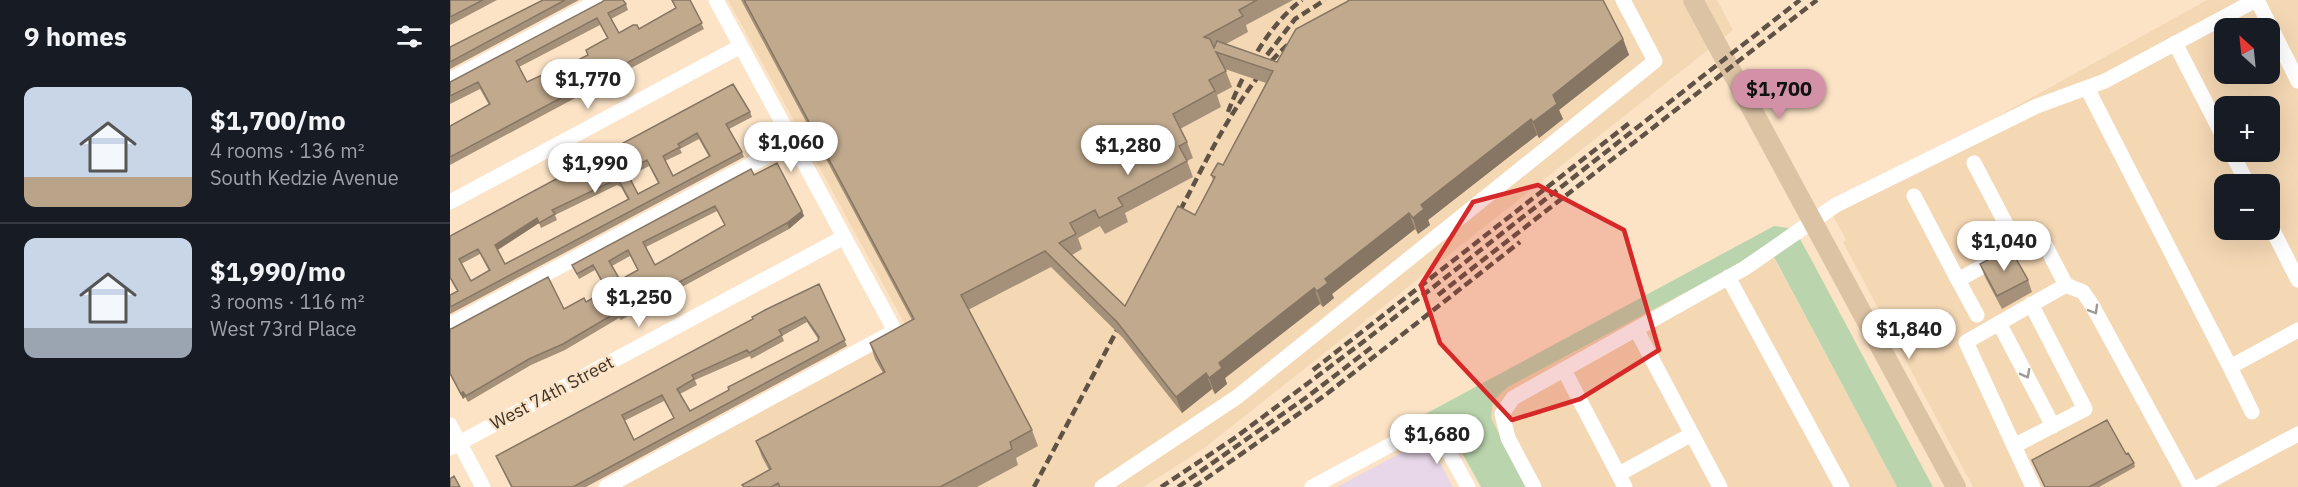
<!DOCTYPE html>
<meta charset="utf-8">
<style>
:root{--surface:#171b24;--page:#20242c;--text:#f1f3f6;--muted:#9ea1a6;--line:#363941;--accent:#d291a7}
body{margin:0;font-family:"IBM Plex Sans",sans-serif;background:var(--page);color:var(--text);height:100vh;display:flex;flex-direction:column;font-size:22px;white-space:nowrap}
*{box-sizing:border-box;margin:0}
p{font-size:20px;color:var(--muted)}
.icon{flex:none;width:33px;height:33px;fill:none;stroke:currentColor;stroke-width:2;stroke-linecap:round;stroke-linejoin:round}
.map{position:relative;flex:1;overflow:hidden}
.drawer{display:flex;flex-direction:column;background:var(--surface);width:450px}
.drawer>*{flex:none}
.needle{width:39px;rotate:333deg}
.buttons{position:absolute;left:1764px;top:18px;display:grid;gap:12px}
.buttons a{display:grid;place-items:center;width:66px;height:66px;border-radius:12px;background:var(--surface);box-shadow:0 6px 24px #0002;font-size:30px}
.price{position:absolute;translate:-50% -51px;padding:0 14px;border-radius:21px;background:#fff;color:#222;font-size:20px;line-height:39px;filter:drop-shadow(0 2px 3px #0008)}
.price::after{content:'';position:absolute;left:50%;top:36px;width:18px;height:14px;margin-left:-9px;background:inherit;clip-path:polygon(0 0,100% 0,50% 100%)}
.price.selected{background:var(--accent);color:#111}
ul{padding:0;list-style:none}
li{display:flex;align-items:center;gap:18px;height:150px;padding:0 24px}
li+li{border-top:2px solid var(--line)}
li span{display:grid;place-items:center;flex:none;width:168px;height:120px;border-radius:12px;color:#555}
li>.icon{margin-inline-start:auto}
span .icon{width:72px;height:72px;fill:#fffc;stroke-width:1}
li b{font-size:26px}
h2{display:flex;justify-content:space-between;align-items:center;height:72px;padding:0 24px;font-size:26px}
main{display:flex;flex:1;min-height:0}
.map>svg:first-child{display:block}
.built{fill:#f4d7b3;fill-rule:evenodd}
.education{fill:#e8d7e9}
.green{fill:#bad5ad}
.lines{fill:none;stroke-linecap:round;stroke-linejoin:round}
.minor{stroke:#fff;stroke-width:15}
.major{stroke:#dcc3a4;stroke-width:20}
.rail{stroke:#605345;stroke-width:4.5;stroke-dasharray:9 4.5;stroke-linecap:butt}
.wall{fill:#a59179;fill-rule:evenodd}
.shaded-wall{fill:#867663}
.building{fill:#c0a98d;stroke:#867663;stroke-width:1.5;fill-rule:evenodd}
.oneway{stroke:#9e9a94}
.marked{fill:#d62828;fill-opacity:0.2;stroke:#d62828;stroke-width:4.5;stroke-linejoin:round}
.labels{text-anchor:middle;stroke-width:5;stroke-linejoin:round;paint-order:stroke}
.street-label{font-size:18px;fill:#3e3429;stroke:#fce3c6}
</style>
<main>
<section class="drawer">
<h2>9 homes<svg class="icon" aria-label="filters" viewBox="0 0 24 24"><path d="M4 7h16M4 17h16"/><circle cx="9" cy="7" r="2"/><circle cx="15" cy="17" r="2"/></svg></h2>
<ul>
<li><span style="background:linear-gradient(#c9d6e8 75%,#b9a48a 0)"><svg class="icon" aria-label="home" viewBox="0 0 24 24"><path d="M3 11l9-7 9 7M6 9v11h12V9"/></svg></span><div><b>$1,700/mo</b><p>4 rooms · 136 m²</p><p>South Kedzie Avenue</p></div></li>
<li><span style="background:linear-gradient(#c9d6e8 75%,#9aa5b1 0)"><svg class="icon" aria-label="home" viewBox="0 0 24 24"><path d="M3 11l9-7 9 7M6 9v11h12V9"/></svg></span><div><b>$1,990/mo</b><p>3 rooms · 116 m²</p><p>West 73rd Place</p></div></li>
</ul>
</section>
<div class="map">
<svg width="1848" height="487" viewBox="0 0 1848 487">
<rect width="100%" height="100%" fill="#fce3c6"/>
<path class="built" d="M 278,0 L 1267,0 L 1283,30 L 753,449 L 693,487 L 156,487 L 456,326 Z
M 1757,0 L 1848,0 L 1848,487 L 1523,487 L 1393,242 L 1396,240 L 1380,210 ZM 1774,28 L 1820,28 L 1820,74 L 1774,74 ZM 1774,106 L 1820,106 L 1820,152 L 1774,152 ZM 1774,184 L 1820,184 L 1820,230 L 1774,230 Z
M 1345,229 L 1350,239 L 1324,258 L 1447,487 L 1076,487 L 1041,418 L 1043,401 L 1058,387 L 1296,260 Z"/>
<path class="education" d="M 977,439 L 1003,487 L 887,487 Z"/>
<path class="green" d="M 1324,226 L 1345,229 L 1296,260 L 1058,387 L 1043,401 L 1041,418 L 1076,487 L 1031,487 L 1001,433 L 987,421 L 966,419 Z
M 1350,239 L 1361,259 L 1483,487 L 1447,487 L 1324,257 Z"/>
<g class="lines">
<path class="minor" d="M 1807,0 L 1848,81
M 1725,43 L 1774,138
M 0,80 L 150,0
M 1637,88 L 1780,367 L 1848,330
M 1781,152 L 1798,184
M 1524,163 L 1568,247
M 1464,196 L 1508,280 L 1590,235 L 1616,285
M 0,202 L 291,46
M 1820,225 L 1848,280
M 1278,277 L 1392,487
M 1508,280 L 1527,315
M 1549,323 L 1603,426
M 0,325 L 343,142
M 1186,329 L 1270,487
M 1780,367 L 1802,412
M 1114,370 L 1175,487
M 0,425 L 33,487
M 1564,446 L 1635,409 L 1581,304
M 0,448 L 394,237
M 1169,474 L 1242,434
M 156,487 L 445,331 L 266,0
M 652,487 L 787,397 L 1205,61 L 1173,0
M 862,487 L 974,427 L 991,438 L 1018,487
M 1084,487 L 1058,438 L 1052,414 L 1063,398 L 1295,268 L 1386,205 L 1587,106 L 1655,81 L 1806,0
M 1583,487 L 1516,342 L 1616,285 L 1633,292 L 1642,305 L 1741,487
M 1749,487 L 1848,434"/>
<path class="major" d="M 1243,0 L 1506,487"/>
<path class="rail" d="M 817,55 L 845,19 L 875,0
M 778,112 C 793,73 818,25 852,0
M 724,222 C 758,159 791,81 848,36
M 988,295 L 1367,0
M 863,370 L 1182,121
M 584,487 L 674,317
M 711,487 L 786,437 L 917,339 L 1350,0
M 728,487 L 857,397 L 922,347
M 744,487 L 874,396 L 1070,242"/>
</g>
<path class="wall" d="M 0,0 L 47,0 L 0,25 Z
M 93,0 L 129,0 L 0,69 L 0,47 Z
M 221,0 L 240,0 L 254,29 L 0,165 L 0,126 L 39,105 L 30,89 L 0,104 L 0,82 L 152,2 L 176,4 L 178,10 L 161,19 L 169,33 L 189,29 L 226,8 ZM 150,25 L 157,38 L 136,50 L 138,56 L 93,78 L 77,82 L 69,67 Z
M 291,0 L 843,0 L 796,25 L 798,32 L 776,44 L 827,62 L 898,1 L 897,0 L 1153,0 L 1173,39 L 1179,55 L 1109,110 L 1113,119 L 1089,138 L 1087,135 L 978,220 L 980,225 L 968,234 L 965,229 L 882,294 L 884,298 L 873,307 L 870,304 L 775,378 L 777,384 L 765,394 L 762,389 L 732,413 L 673,338 L 601,267 L 518,310 L 582,430 L 588,446 L 566,458 L 568,465 L 527,487 L 293,487 L 319,470 L 312,457 L 306,441 L 433,373 L 425,359 L 420,343 L 462,320 ZM 775,69 L 816,83 L 773,165 L 761,175 L 763,180 L 745,215 L 675,306 L 622,255 L 632,249 L 628,238 L 650,226 L 655,234 L 678,222 L 675,213 L 743,177 L 737,161 L 743,158 L 737,142 L 730,129 L 771,107 L 767,95 L 782,87 Z
M 283,84 L 300,112 L 302,117 L 279,129 L 292,152 L 294,157 L 0,314 L 0,295 L 7,291 L 0,279 L 0,236 ZM 249,139 L 259,157 L 223,176 L 215,161 L 232,153 L 230,149 ZM 199,166 L 208,183 L 188,194 L 178,177 ZM 167,185 L 171,187 L 178,200 L 55,264 L 48,250 L 89,223 L 91,228 L 107,220 L 105,215 ZM 30,254 L 39,271 L 21,281 L 11,264 Z
M 304,175 L 352,211 L 354,216 L 339,229 L 171,320 L 169,318 L 115,350 L 81,365 L 18,402 L 15,397 L 13,399 L 0,375 L 0,329 L 114,309 L 136,302 L 156,291 L 155,289 L 145,270 L 129,279 L 122,265 ZM 267,211 L 275,225 L 205,265 L 196,247 ZM 180,256 L 188,270 L 170,280 L 162,266 Z
M 1530,264 L 1578,280 L 1582,292 L 1552,309 L 1535,277 Z
M 369,284 L 397,346 L 136,487 L 61,487 L 46,456 ZM 357,322 L 368,339 L 368,341 L 240,411 L 230,394 L 247,385 L 245,380 L 300,356 L 301,359 L 334,341 L 332,336 ZM 214,401 L 224,418 L 184,440 L 174,421 Z
M 1676,454 L 1684,463 L 1685,467 L 1649,487 L 1595,487 L 1582,460 Z"/>
<path class="shaded-wall" d="M 1173,39 L 1179,55 L 1109,110 L 1113,119 L 1089,138 L 1083,122 L 1103,95 Z
M 1081,119 L 1087,135 L 978,220 L 980,225 L 968,234 L 963,218 L 971,205 Z
M 352,211 L 354,216 L 339,229 L 337,223 Z
M 959,213 L 965,229 L 882,294 L 884,298 L 873,307 L 867,291 L 875,279 Z
M 87,218 L 89,223 L 47,250 L 45,245 Z
M 864,288 L 870,304 L 775,378 L 777,384 L 765,394 L 759,378 L 769,363 Z
M 756,373 L 762,389 L 732,413 L 726,397 Z
M 13,392 L 15,397 L 13,399 L 11,394 Z"/>
<path class="building" d="M 0,0 L 33,0 L 0,17 Z
M 93,0 L 115,0 L 0,62 L 0,47 Z
M 154,0 L 173,0 L 176,4 L 158,13 L 169,33 L 183,25 L 187,25 L 189,29 L 226,8 L 222,0 L 240,0 L 252,23 L 0,157 L 0,126 L 40,104 L 28,82 L 0,96 L 0,82 L 152,2 ZM 147,18 L 158,38 L 136,50 L 138,55 L 93,78 L 92,75 L 77,82 L 66,61 Z
M 294,0 L 807,0 L 789,10 L 793,16 L 754,37 L 760,39 L 764,48 L 767,41 L 827,62 L 846,29 L 900,0 L 1153,0 L 1173,39 L 1103,95 L 1107,104 L 1083,122 L 1081,119 L 971,205 L 974,209 L 963,218 L 959,213 L 875,279 L 878,283 L 867,291 L 864,288 L 769,363 L 772,368 L 759,378 L 756,373 L 726,397 L 667,322 L 595,251 L 511,295 L 582,430 L 560,442 L 562,449 L 490,487 L 330,487 L 328,483 L 321,487 L 294,487 L 292,485 L 321,469 L 306,441 L 435,372 L 420,343 L 464,319 ZM 766,52 L 823,71 L 773,165 L 768,163 L 765,168 L 761,175 L 765,177 L 745,215 L 728,206 L 675,306 L 609,243 L 626,234 L 620,223 L 645,210 L 649,218 L 673,206 L 668,198 L 737,161 L 729,146 L 737,142 L 723,114 L 765,91 L 759,80 L 776,71 Z
M 283,84 L 300,112 L 276,124 L 292,152 L 0,307 L 0,295 L 8,291 L 0,277 L 0,236 ZM 247,133 L 260,156 L 223,176 L 213,156 L 230,147 L 228,144 ZM 197,160 L 209,183 L 188,194 L 176,171 ZM 165,180 L 169,181 L 179,199 L 55,264 L 45,245 L 87,218 L 89,223 L 105,214 L 102,210 ZM 28,249 L 40,270 L 21,281 L 9,259 Z
M 327,163 L 352,211 L 337,223 L 169,315 L 167,312 L 113,344 L 79,359 L 16,396 L 13,392 L 11,394 L 0,373 L 0,329 L 3,328 L 98,277 L 114,309 L 134,298 L 136,302 L 156,291 L 155,286 L 143,265 L 127,274 L 122,265 L 301,169 L 304,175 ZM 265,206 L 275,225 L 205,265 L 193,242 ZM 178,250 L 188,270 L 170,280 L 159,261 Z
M 1560,248 L 1578,280 L 1547,296 L 1530,264 Z
M 369,284 L 395,340 L 123,487 L 62,487 L 46,456 L 303,319 L 302,317 L 315,310 ZM 355,317 L 369,337 L 368,341 L 278,387 L 279,390 L 240,411 L 227,389 L 244,379 L 242,375 L 297,350 L 299,353 L 332,335 L 329,330 ZM 212,395 L 224,418 L 184,440 L 172,415 Z
M 1657,420 L 1676,454 L 1678,453 L 1684,463 L 1639,487 L 1595,487 L 1582,460 Z
M 4,476 L 10,487 L 0,487 L 0,479 Z"/>
<defs><path id="oneway-chevron" d="M-2-3.5L2.5 0L-2 3.5" fill="none" stroke-width="1.6" stroke-linecap="round" stroke-linejoin="round" transform="scale(1.5)"/></defs>
<g class="oneway">
<use href="#oneway-chevron" transform="translate(1644 310) rotate(60)"/>
<use href="#oneway-chevron" transform="translate(1576 374) rotate(62)"/>
</g>
<path class="marked" d="M 1088,185 L 1174,230 L 1209,350 L 1130,399 L 1062,420 L 990,343 L 971,285 L 1023,202 Z"/>
<g class="labels">
<g class="street-label">
<text transform="translate(102 393) rotate(-28)" y="6">West 74th Street</text>
</g>
</g>
</svg>
<div class="buttons">
<a><svg class="needle" viewBox="-14 -14 28 28"><path d="M0-13l5 13h-10z" fill="#e53935"/><path d="M0 13l5-13h-10z" fill="#9ea1a6"/></svg></a>
<a>+</a>
<a>−</a>
</div>
<b class="price" style="left:138px;top:110px">$1,770</b>
<b class="price selected" style="left:1329px;top:120px">$1,700</b>
<b class="price" style="left:341px;top:173px">$1,060</b>
<b class="price" style="left:678px;top:176px">$1,280</b>
<b class="price" style="left:145px;top:194px">$1,990</b>
<b class="price" style="left:1554px;top:272px">$1,040</b>
<b class="price" style="left:189px;top:328px">$1,250</b>
<b class="price" style="left:1459px;top:360px">$1,840</b>
<b class="price" style="left:987px;top:465px">$1,680</b>
</div>
</main>
